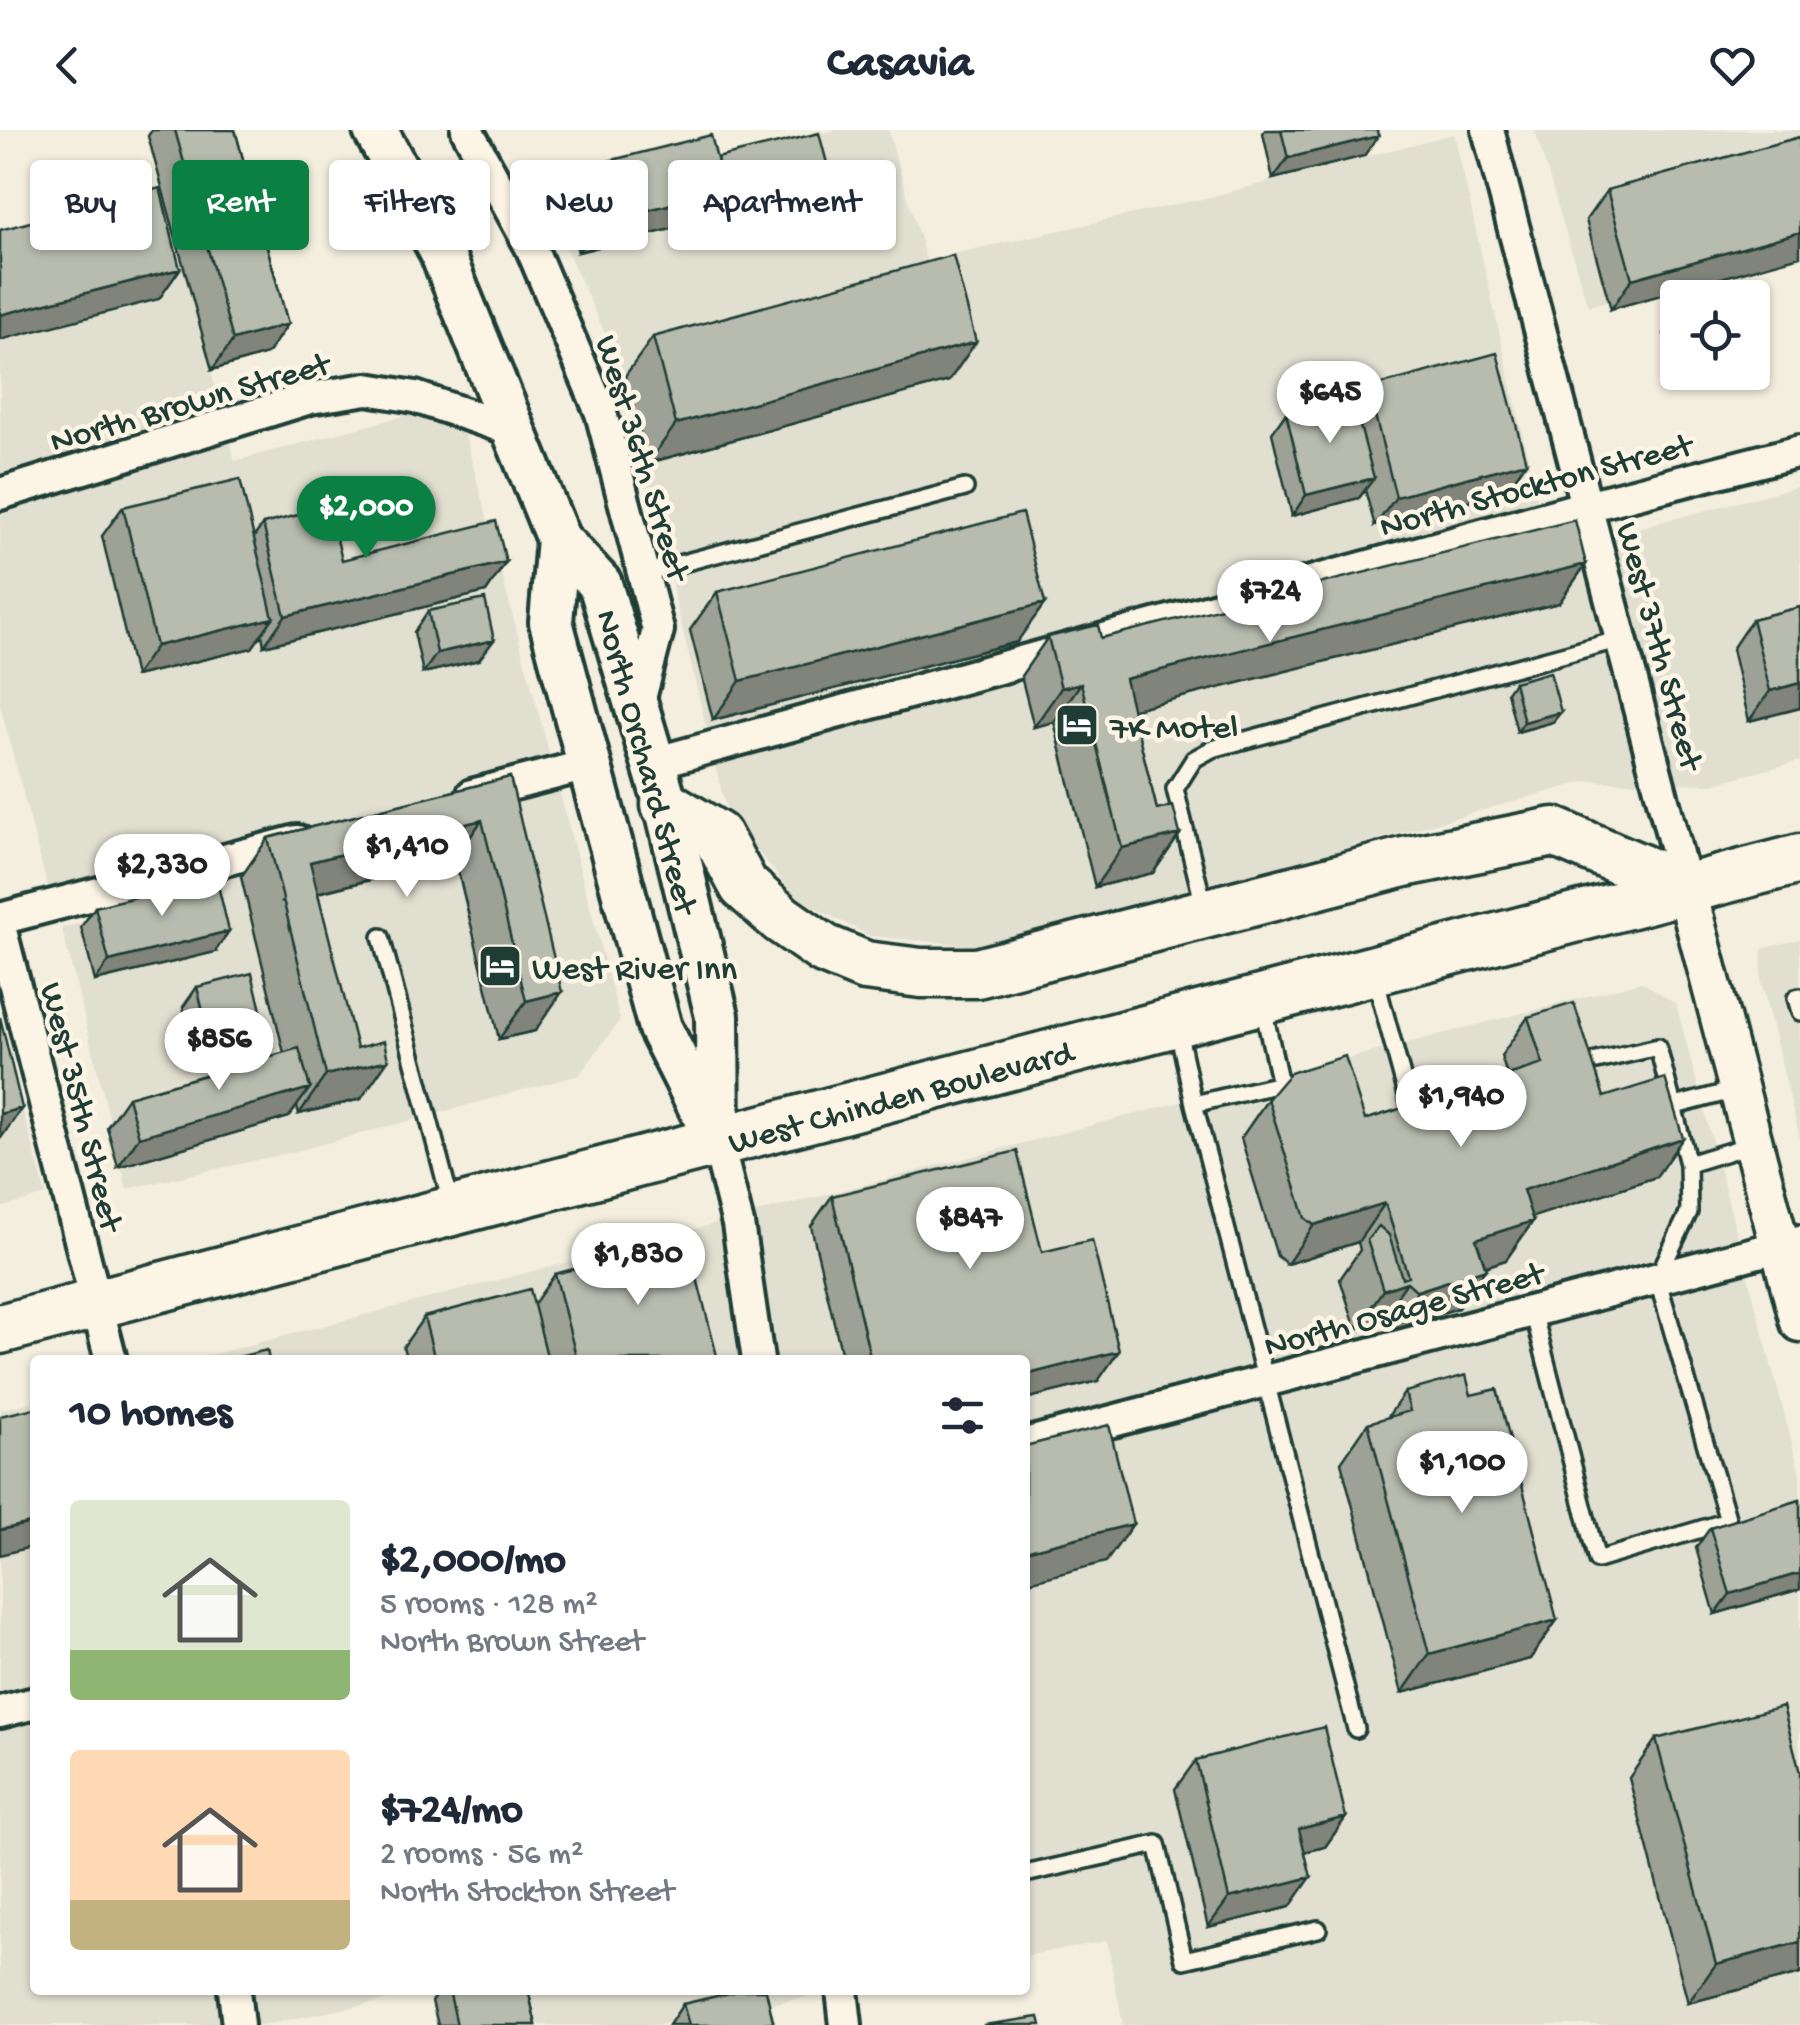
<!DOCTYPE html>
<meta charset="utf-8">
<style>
:root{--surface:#fff;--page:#f6f6f7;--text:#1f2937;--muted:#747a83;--accent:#0b8043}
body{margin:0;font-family:"Gochi Hand",sans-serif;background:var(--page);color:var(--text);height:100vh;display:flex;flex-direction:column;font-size:38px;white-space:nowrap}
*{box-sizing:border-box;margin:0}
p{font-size:32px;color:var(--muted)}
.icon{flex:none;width:55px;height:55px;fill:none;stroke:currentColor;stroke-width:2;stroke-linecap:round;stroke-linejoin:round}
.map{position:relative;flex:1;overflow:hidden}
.details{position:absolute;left:30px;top:1225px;width:1000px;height:640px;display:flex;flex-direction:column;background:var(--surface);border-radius:10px;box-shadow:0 2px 8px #0004}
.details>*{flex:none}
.top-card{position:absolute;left:30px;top:30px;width:1000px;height:90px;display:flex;gap:20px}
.fabs{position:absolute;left:1660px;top:150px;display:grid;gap:20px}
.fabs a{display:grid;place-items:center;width:110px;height:110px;border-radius:10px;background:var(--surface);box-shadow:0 2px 8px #0004;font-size:50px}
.price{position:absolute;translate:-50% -85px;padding:0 22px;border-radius:35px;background:#fff;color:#222;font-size:32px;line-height:65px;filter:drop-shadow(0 2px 5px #0008)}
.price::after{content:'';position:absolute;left:50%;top:60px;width:30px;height:22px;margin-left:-15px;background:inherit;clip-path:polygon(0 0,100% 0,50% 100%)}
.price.active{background:var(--accent);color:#fff}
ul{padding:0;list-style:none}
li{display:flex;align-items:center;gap:30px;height:250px;padding:0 40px}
li span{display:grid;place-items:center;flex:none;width:280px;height:200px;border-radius:10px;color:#555}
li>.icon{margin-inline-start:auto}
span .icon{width:120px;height:120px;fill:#fffc;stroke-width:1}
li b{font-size:42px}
h2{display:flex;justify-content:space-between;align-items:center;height:120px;padding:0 40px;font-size:42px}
.chip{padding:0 35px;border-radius:10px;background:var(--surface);box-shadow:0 2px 8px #0004;font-size:35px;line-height:90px}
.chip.active{background:var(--accent);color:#fff}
header{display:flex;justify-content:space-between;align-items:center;height:130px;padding:0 40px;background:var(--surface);font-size:45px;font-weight:700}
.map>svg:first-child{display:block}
.built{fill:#e1dfd0}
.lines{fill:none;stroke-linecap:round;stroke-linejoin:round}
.service-casing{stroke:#1f3d34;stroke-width:22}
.minor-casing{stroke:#1f3d34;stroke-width:38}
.tertiary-casing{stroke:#1f3d34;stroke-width:45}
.secondary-casing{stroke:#1f3d34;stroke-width:50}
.primary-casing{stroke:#1f3d34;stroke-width:55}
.service{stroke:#fcf5e5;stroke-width:15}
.minor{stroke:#fcf5e5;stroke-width:30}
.tertiary{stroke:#fcf5e5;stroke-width:38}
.secondary{stroke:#fcf5e5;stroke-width:42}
.primary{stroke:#fcf5e5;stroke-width:48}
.wall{fill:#9ea296;stroke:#1f3d34;stroke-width:2.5}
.shaded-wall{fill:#81847a;stroke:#1f3d34;stroke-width:2.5}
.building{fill:#b8bcae;stroke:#1f3d34;stroke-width:2.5}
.labels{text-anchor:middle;stroke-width:9;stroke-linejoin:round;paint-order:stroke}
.street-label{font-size:35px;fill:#1f3d34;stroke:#fcf5e5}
.poi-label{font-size:35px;fill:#1f3d34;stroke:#fcf5e5;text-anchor:start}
</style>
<header><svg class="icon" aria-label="back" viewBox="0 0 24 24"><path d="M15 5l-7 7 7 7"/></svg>Casavia<svg class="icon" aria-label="heart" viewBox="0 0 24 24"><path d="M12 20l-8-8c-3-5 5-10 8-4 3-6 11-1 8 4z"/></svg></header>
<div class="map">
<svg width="1800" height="1895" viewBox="0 0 1800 1895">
<rect width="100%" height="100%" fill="#f3eede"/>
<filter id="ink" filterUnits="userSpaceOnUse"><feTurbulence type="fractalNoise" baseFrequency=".01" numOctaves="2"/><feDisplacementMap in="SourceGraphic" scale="20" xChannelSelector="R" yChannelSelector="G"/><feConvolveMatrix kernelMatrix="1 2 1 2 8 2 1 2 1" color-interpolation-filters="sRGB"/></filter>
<g filter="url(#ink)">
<path class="built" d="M 835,0 L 888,0 L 926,130 L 1210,67 L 1454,4 L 1549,421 L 1800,356 L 1800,631 L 1712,654 L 1587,651 L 991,817 L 870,806 L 796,768 L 727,683 L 618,232 L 547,77 Z
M 1535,0 L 1800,0 L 1800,119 L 1588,176 Z
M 165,71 L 235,331 L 456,272 L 620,890 L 579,945 L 297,1021 L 127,1059 L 62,798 L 226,756 L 217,722 L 50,766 L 0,575 L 0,115 Z
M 1800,809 L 1800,1009 L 1761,851 L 1762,819 Z
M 1642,852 L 1676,874 L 1800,1344 L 1800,1895 L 1123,1895 L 1107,1811 L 1025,1826 L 1025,1230 L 192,1230 Z
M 0,896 L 46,1065 L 0,1078 Z
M 35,1271 L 35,1860 L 438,1860 L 262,1895 L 0,1895 L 0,1280 Z
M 513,1860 L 845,1860 L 657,1895 L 521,1895 Z"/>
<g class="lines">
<defs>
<path id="service" d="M 641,444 L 965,358
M 1205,780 L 1175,659 L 1194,629 L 1212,619 L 1621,509
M 381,807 L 452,1077
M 1374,844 L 1409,972 L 1462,961
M 1800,867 L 1796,868 L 1800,882
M 1177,895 L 1194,974 L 1356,1599
M 1575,936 L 1658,917 L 1688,1034
M 1194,974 L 1280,954 L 1262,873
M 1675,976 L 1739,959
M 1533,1181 L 1597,1430 L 1728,1391 L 1657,1148 L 1689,1082 L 1688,1034 L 1753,1014
M 1025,1744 L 1157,1714 L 1184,1830 L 1318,1799"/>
<path id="minor" d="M 467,0 L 531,117 L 601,283 L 658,500 L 638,576
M 1488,0 L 1686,758
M 0,364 L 310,268 L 367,259 L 415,267 L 515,301
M 654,633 L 1587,376 L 1800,321
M 472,665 L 591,634
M 0,789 L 297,711
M 0,797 L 111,1230
M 718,1014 L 738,1094 L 758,1230
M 1025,1314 L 1800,1111
M 0,1582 L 35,1573
M 234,1860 L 238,1895
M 842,1860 L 846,1895"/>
<path id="tertiary" d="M 1686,758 L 1800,1192"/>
<path id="secondary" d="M 375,0 L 441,121 L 558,409 L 600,454 L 666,675 L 717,886 L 718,1014
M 558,409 L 551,492 L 660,898 L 714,1005"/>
<path id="primary" d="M 666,675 L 717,706 L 744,756 L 781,789 L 824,819 L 865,836 L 921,843 L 977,843 L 1404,732 L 1554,702 L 1686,758
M 0,1199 L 1800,729"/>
</defs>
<use href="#service" class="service-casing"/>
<use href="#minor" class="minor-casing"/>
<use href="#tertiary" class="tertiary-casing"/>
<use href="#secondary" class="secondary-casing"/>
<use href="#primary" class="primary-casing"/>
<use href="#service" class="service"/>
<use href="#minor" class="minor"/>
<use href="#tertiary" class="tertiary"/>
<use href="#secondary" class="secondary"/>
<use href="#primary" class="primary"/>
</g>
<path class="wall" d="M 152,0 L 235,0 L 288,194 L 267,224 L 212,240 L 148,6 Z
M 1265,0 L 1377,0 L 1364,26 L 1273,49 L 1263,3 Z
M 1800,7 L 1611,179 L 1586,90 L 1607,60 Z
M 717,28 L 819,77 L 714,103 L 709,83 L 704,91 L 578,122 L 564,66 L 585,37 Z
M 1678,185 L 1678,242 L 1730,242 L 1682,258 L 1664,204 Z
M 653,207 L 949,251 L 648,333 L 625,246 Z
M 1368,258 L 1526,332 L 1506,362 L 1375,396 L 1365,360 L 1359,368 L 1292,386 L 1272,303 L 1286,283 L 1355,275 Z
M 123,377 L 254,407 L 263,394 L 342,430 L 506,432 L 486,462 L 264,516 L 262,504 L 252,518 L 135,546 L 102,406 Z
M 1586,434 L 1559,473 L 1132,579 L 1157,680 L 1180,704 L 1153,743 L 1095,757 L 1054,592 L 1034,597 L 1021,546 L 1048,507 L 1101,508 Z
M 717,462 L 1017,512 L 713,590 L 690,500 Z
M 1800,477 L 1800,578 L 1749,591 L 1732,519 L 1752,489 Z
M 428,481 L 479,530 L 423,543 L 414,502 Z
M 1514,552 L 1553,592 L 1517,602 L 1507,562 Z
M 510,647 L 535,901 L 499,909 L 455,729 L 318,763 L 361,969 L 299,984 L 297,976 L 289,987 L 118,1037 L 107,997 L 128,967 L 284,923 L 241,747 L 268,708 Z
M 95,777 L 215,822 L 95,851 L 81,797 Z
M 197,857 L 265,897 L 251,917 L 196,930 L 183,877 Z
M 1528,887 L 1604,967 L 1656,1047 L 1532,1087 L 1533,1091 L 1506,1130 L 1485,1137 L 1458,1178 L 1390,1200 L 1380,1191 L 1356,1199 L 1340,1149 L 1360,1120 L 1358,1112 L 1287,1134 L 1277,1126 L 1241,1008 L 1268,969 L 1365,990 L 1507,945 L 1501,926 Z
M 832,1066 L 1042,1122 L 1098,1251 L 1025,1269 L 1025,1230 L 843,1230 L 811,1096 Z
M 555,1144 L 718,1230 L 407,1230 L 403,1217 L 424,1187 L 534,1174 Z
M 1405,1262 L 1557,1490 L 1530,1529 L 1402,1563 L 1341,1332 L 1368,1293 L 1387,1288 Z
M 1800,1370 L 1800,1459 L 1715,1484 L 1696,1418 L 1710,1398 Z
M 1656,1609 L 1800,1844 L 1688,1873 L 1629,1648 Z
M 1196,1630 L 1346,1687 L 1325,1717 L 1305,1722 L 1290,1777 L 1208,1797 L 1175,1659 Z
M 440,1860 L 528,1860 L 536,1895 L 438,1895 L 432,1871 Z
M 683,1874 L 773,1891 L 771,1895 L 669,1895 Z"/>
<path class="shaded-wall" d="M 1378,6 L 1364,26 L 1273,49 L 1288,28 Z
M 833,56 L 819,77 L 714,103 L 729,82 Z
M 725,61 L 704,91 L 578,122 L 599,92 Z
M 1800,102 L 1800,126 L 1611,179 L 1632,149 Z
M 180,139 L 159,169 L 0,210 L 0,185 Z
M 288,194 L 267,224 L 212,240 L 233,210 Z
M 976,212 L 949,251 L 648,333 L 676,294 Z
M 1693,242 L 1730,242 L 1682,258 Z
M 1526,332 L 1506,362 L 1375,396 L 1396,367 Z
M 1374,348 L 1359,368 L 1292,386 L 1306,365 Z
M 506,432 L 486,462 L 264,516 L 285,486 Z
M 1586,434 L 1559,473 L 1098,588 L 1125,549 Z
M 1045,473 L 1017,512 L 713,590 L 740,551 Z
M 273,488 L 252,518 L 135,546 L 156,516 Z
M 494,510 L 479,530 L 423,543 L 437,523 Z
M 1081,553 L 1054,592 L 1034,597 L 1061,558 Z
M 1800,553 L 1800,578 L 1749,591 L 1770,561 Z
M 1561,582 L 1553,592 L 1517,602 L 1524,592 Z
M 482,690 L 455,729 L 283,771 L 310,732 Z
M 1180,704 L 1153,743 L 1095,757 L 1122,718 Z
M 229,801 L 215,822 L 95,851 L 109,831 Z
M 562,862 L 535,901 L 499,909 L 526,871 Z
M 265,897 L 251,917 L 196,930 L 210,910 Z
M 388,930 L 361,969 L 299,984 L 326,945 Z
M 310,958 L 289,987 L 118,1037 L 139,1007 Z
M 22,978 L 1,1008 L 0,1008 L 0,984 Z
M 1683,1008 L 1656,1047 L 1496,1099 L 1523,1060 Z
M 1385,1073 L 1358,1112 L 1287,1134 L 1314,1095 Z
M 1533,1091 L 1506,1130 L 1448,1148 L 1476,1109 Z
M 1486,1139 L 1458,1178 L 1390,1200 L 1417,1161 Z
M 1407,1152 L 1380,1191 L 1356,1199 L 1383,1160 Z
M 1119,1221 L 1098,1251 L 1025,1269 L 1025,1245 Z
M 35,1392 L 35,1416 L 0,1425 L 0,1400 Z
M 1133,1394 L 1106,1432 L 1025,1453 L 1025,1421 Z
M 1800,1443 L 1800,1459 L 1715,1484 L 1730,1464 Z
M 1557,1490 L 1530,1529 L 1402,1563 L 1429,1524 Z
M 1346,1687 L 1325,1717 L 1278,1728 L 1299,1699 Z
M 1311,1747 L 1290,1777 L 1208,1797 L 1229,1768 Z
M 1800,1812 L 1800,1844 L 1688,1873 L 1716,1834 Z"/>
<path class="building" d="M 175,0 L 235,0 L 288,194 L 233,210 Z
M 1281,0 L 1377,0 L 1378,6 L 1288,28 Z
M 819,3 L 833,56 L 729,82 L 717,28 Z
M 711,5 L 725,61 L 599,92 L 585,37 Z
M 1800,7 L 1800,102 L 1632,149 L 1607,60 Z
M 160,58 L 180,139 L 0,185 L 0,100 Z
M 953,125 L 976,212 L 676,294 L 653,207 Z
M 1752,201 L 1758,218 L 1752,220 Z
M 1497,223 L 1526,332 L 1396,367 L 1368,258 Z
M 1352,266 L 1374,348 L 1306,365 L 1286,283 Z
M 240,349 L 273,488 L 156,516 L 123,377 Z
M 329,377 L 342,430 L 496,391 L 506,432 L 285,486 L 263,394 Z
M 1022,383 L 1045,473 L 740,551 L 717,462 Z
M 1575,390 L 1586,434 L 1125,549 L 1157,680 L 1173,676 L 1180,704 L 1122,718 L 1081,553 L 1061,558 L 1048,507 L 1098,495 L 1101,508 Z
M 485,469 L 494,510 L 437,523 L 428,481 Z
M 1800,477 L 1800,553 L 1770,561 L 1752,489 Z
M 1550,542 L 1561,582 L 1524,592 L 1514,552 Z
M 510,647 L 562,862 L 526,871 L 482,690 L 310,732 L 357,918 L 384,911 L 388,930 L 326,945 L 268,708 Z
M 216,747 L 229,801 L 109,831 L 95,777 Z
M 252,843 L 265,897 L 210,910 L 197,857 Z
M 1574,873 L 1604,967 L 1665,948 L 1683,1008 L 1523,1060 L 1533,1091 L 1476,1109 L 1486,1139 L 1417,1161 L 1407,1152 L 1383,1160 L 1367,1110 L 1379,1096 L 1389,1105 L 1402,1148 L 1408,1146 L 1385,1073 L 1314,1095 L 1305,1088 L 1268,969 L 1290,943 L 1345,926 L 1365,990 L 1543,934 L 1528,887 Z
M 0,887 L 22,978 L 0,984 Z
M 299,918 L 310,958 L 139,1007 L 128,967 Z
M 1017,1021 L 1042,1122 L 1092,1110 L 1119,1221 L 1025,1245 L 1025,1230 L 871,1230 L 832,1066 Z
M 687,1109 L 718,1230 L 577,1230 L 555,1144 Z
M 530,1159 L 548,1230 L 435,1230 L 424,1187 Z
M 267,1220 L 269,1230 L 226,1230 Z
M 1466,1245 L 1471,1265 L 1497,1259 L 1557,1490 L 1429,1524 L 1368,1293 L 1410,1281 L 1405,1262 Z
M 35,1278 L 35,1392 L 0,1400 L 0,1286 Z
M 1109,1295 L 1133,1394 L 1025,1421 L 1025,1316 Z
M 1800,1370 L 1800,1443 L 1730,1464 L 1710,1398 Z
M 1783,1576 L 1800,1643 L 1800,1812 L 1716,1834 L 1656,1609 Z
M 1324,1597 L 1346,1687 L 1299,1699 L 1311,1747 L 1229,1768 L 1196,1630 Z
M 449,1860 L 528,1860 L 536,1895 L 457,1895 Z
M 742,1860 L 766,1860 L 773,1891 L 758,1895 L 689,1895 L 683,1874 Z
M 1039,1887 L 1041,1895 L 983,1895 Z"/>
</g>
<defs>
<symbol id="hotel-square" viewBox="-11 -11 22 22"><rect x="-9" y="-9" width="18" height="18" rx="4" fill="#1f3d34" stroke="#fcf5e5"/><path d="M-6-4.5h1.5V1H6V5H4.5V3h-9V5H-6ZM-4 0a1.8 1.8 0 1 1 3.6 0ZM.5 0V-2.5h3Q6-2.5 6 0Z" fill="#fff"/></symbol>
</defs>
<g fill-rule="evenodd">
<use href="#hotel-square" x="1052" y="570" width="50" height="50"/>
<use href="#hotel-square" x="475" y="811" width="50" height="50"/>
</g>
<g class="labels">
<g class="street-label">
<text transform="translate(189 270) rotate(-16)" y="12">North Brown Street</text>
<text transform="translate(645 327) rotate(73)" y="12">West 36th Street</text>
<text transform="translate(1535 353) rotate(-15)" y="12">North Stockton Street</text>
<text transform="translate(1662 515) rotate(75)" y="12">West 37th Street</text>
<text transform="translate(649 631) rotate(75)" y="12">North Orchard Street</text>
<text transform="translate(900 965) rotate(-15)" y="12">West Chinden Boulevard</text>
<text transform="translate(84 976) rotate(76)" y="12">West 35th Street</text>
<text transform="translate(1403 1177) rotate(-15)" y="12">North Osage Street</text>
</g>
<g class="poi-label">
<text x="1110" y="607">7K Motel</text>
<text x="532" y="848">West River Inn</text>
</g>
</g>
</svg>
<div class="fabs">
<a><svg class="icon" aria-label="locate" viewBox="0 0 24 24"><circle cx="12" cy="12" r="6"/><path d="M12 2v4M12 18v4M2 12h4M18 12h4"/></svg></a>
</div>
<b class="price" style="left:1330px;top:316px">$645</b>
<b class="price active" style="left:366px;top:431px">$2,000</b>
<b class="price" style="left:1270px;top:515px">$724</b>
<b class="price" style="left:407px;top:770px">$1,410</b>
<b class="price" style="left:162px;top:789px">$2,330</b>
<b class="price" style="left:219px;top:963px">$856</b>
<b class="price" style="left:1461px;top:1020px">$1,940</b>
<b class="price" style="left:970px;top:1142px">$847</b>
<b class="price" style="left:638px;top:1178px">$1,830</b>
<b class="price" style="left:1462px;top:1386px">$1,100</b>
<div class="top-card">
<a class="chip">Buy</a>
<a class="chip active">Rent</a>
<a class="chip">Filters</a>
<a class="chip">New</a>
<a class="chip">Apartment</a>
</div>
<section class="details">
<h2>10 homes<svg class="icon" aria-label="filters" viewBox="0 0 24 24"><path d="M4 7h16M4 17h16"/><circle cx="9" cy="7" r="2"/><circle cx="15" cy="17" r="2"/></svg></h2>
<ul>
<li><span style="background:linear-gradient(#dfe7d0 75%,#8fb573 0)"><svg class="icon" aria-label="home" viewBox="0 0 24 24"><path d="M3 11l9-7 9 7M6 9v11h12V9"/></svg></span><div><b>$2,000/mo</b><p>5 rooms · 128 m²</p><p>North Brown Street</p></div></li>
<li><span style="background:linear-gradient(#ffd9b3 75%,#c2b280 0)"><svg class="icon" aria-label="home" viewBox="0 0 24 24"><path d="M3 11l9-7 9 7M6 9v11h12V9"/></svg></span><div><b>$724/mo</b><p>2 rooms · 56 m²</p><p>North Stockton Street</p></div></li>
</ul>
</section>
</div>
